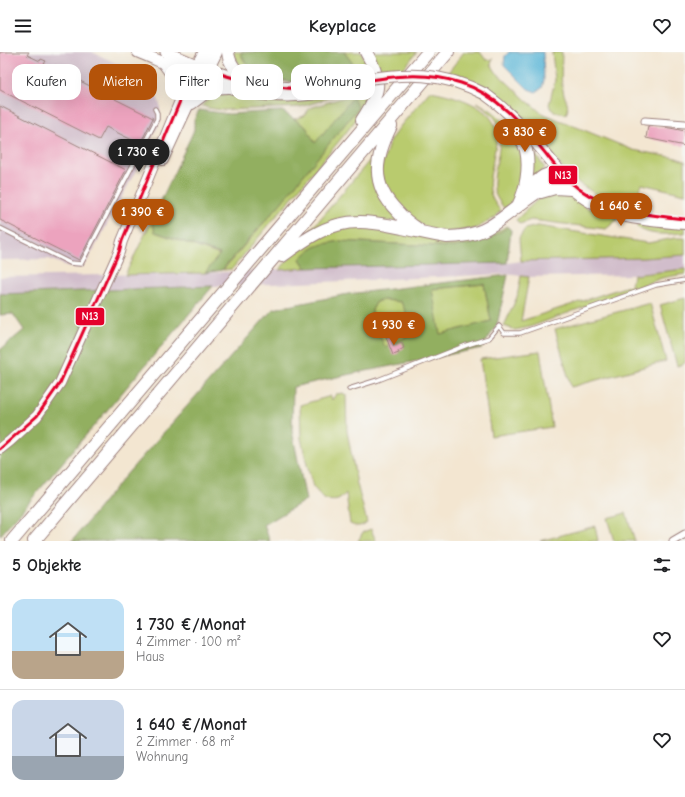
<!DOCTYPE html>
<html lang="de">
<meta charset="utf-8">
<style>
:root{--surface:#fff;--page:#f2f2f2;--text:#202124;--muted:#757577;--line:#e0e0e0;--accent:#b45309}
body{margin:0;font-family:"Comic Neue",sans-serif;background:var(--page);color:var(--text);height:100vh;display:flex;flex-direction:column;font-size:15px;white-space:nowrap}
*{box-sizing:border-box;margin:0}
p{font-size:13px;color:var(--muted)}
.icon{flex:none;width:22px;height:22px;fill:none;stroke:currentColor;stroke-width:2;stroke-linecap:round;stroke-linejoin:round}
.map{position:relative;height:489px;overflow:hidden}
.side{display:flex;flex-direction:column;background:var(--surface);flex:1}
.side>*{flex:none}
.banner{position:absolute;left:12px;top:12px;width:400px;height:36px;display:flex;gap:8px}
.price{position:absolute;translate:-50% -34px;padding:0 9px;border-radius:14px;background:var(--accent);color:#fff;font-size:13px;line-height:26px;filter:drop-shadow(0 1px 2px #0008)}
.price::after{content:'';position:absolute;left:50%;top:24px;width:12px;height:9px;margin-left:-6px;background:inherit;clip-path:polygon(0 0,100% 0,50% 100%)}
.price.selected{background:#222;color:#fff}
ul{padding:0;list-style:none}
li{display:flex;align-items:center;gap:12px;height:100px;padding:0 12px}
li+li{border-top:1px solid var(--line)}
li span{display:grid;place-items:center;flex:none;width:112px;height:80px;border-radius:12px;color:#555}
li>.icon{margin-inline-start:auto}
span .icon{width:48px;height:48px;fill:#fffc;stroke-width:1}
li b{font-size:17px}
h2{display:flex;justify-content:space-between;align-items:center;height:48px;padding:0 12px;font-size:17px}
.pill{padding:0 14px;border-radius:12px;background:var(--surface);box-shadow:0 4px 16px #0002;font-size:14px;line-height:36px}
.pill.selected{background:var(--accent);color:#fff}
header{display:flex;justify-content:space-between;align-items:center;height:52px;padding:0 12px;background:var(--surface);font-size:18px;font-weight:600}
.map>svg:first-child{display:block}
.industrial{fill:#d1bdcb}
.green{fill:#b9cb6e;stroke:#82754c}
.forest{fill:#92af61;stroke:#6e6746;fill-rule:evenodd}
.water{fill:#59b5d7;stroke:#526a81}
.building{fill:#eca3be}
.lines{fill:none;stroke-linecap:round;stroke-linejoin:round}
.lane-casing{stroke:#9e827e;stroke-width:5.5}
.street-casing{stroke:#9e827e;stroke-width:9}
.secondary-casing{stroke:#9e827e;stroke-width:12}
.primary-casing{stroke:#9e827e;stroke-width:13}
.highway-casing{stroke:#9e827e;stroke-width:14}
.lane{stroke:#fff;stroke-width:3.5}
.street{stroke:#fff;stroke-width:7}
.secondary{stroke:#fff;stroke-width:10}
.primary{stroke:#fff;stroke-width:11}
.highway{stroke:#fff;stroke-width:12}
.primary-bridge-casing{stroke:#9e827e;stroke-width:13;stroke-linecap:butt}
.primary-bridge{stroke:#fff;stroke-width:11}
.bus-1-casing{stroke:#f6f6f2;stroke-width:6}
.bus-1{stroke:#e4002b;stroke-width:3}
.line-badge{stroke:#f6f6f2;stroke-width:1.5}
.badge-label{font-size:11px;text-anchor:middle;font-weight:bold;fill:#fff}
</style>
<header><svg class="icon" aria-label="menu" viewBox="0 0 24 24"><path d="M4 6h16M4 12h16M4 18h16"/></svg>Keyplace<svg class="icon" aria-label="heart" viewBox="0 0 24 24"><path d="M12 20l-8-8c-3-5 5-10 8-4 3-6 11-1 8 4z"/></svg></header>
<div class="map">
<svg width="685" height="489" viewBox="0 0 685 489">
<rect width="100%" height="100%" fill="#f6f6f2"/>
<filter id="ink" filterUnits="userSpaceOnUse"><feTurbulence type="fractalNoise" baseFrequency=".025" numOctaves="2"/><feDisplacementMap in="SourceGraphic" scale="8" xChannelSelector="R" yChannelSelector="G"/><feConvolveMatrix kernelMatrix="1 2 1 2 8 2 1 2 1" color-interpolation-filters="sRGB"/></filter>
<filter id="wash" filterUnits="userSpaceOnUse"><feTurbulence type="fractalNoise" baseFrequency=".012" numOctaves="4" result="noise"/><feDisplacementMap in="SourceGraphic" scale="16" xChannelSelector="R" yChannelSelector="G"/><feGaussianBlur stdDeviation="0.9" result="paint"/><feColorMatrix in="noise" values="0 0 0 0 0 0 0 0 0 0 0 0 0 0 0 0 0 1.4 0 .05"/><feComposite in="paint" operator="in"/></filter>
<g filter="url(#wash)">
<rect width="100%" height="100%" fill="#f3e6d1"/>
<path class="industrial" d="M 0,0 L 92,0 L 140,22 L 153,35 L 160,52 L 160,66 L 159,72 L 135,120 L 88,208 L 83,214 L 79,216 L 72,216 L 64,213 L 49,207 L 0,208 Z
M 685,203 L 685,217 L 633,223 L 529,225 L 505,222 L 299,231 L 0,242 L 0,225 L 205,221 L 306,216 L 507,211 L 521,209 L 644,206 Z"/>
<path class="green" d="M 232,0 L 241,0 C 243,12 251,16 261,21 C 294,37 326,29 359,20 L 344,0 L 361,0 L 374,22 L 308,32 L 269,28 L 242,18 Z
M 369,0 L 417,0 L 402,18 L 381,20 Z
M 464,0 L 480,0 L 486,8 L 493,7 L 491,12 L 496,20 L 527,49 L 542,61 L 633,98 L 676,106 L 685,109 L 685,142 L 642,132 L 632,156 L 599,144 L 580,132 L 566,120 L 515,61 L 446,23 Z
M 552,0 L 562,0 C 562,12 560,26 563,38 C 564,46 571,55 566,62 L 554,60 L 549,53 L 555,28 Z
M 430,39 C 453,43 496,54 497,83 C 497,91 494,100 493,108 C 492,117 488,129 490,138 C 491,146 496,153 501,159 L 496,163 L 496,165 L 475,177 L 447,180 L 432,177 L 421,173 L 391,148 L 380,120 L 390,88 L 402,72 Z
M 371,40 C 361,66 337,91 320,112 C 291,147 261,182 232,217 L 223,218 L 280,152 L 358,56 L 353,46 L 315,92 L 306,75 L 294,67 L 304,64 L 310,56 L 351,43 L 352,44 Z
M 216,41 C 235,41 253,48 272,49 C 295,50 320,45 343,42 L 300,55 L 223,58 L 208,56 L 202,53 Z
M 477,50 L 492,59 L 512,77 L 520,90 L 525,115 L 515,149 L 506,158 C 502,154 494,143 494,137 C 492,117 506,88 497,69 C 492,61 484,56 476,51 Z
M 528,92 L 545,116 L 527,134 Z
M 375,102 L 374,111 L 406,173 L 389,169 L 310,179 Z
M 548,141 L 569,141 L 580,147 L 587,156 L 598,158 L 618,167 L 606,177 L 531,168 L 520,172 L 516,168 L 536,149 Z
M 152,168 L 155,180 L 220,203 L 205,221 L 125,223 Z
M 639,171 L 685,174 L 685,181 C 669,182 649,185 636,174 Z
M 352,172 L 476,187 L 498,179 L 506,174 L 508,175 L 497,182 L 476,191 L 454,195 L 340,189 C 321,193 314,192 300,207 L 306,216 L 279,218 L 305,190 Z
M 538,174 L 648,191 L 675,186 L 685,186 L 685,203 L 644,206 L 521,209 L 519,186 L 525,177 Z
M 685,217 L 685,222 L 662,226 L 530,275 L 515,278 L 504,274 L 517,245 L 521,224 L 529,225 L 521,269 L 631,233 L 633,223 Z
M 484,232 L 491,269 L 440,283 L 431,237 Z
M 685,246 L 685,311 L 677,314 L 660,253 Z
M 386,248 L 401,250 L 416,281 L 384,295 L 373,270 L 372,258 L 377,249 Z
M 650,251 L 666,309 L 571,335 L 555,277 Z
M 540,299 L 552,375 L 491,384 L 480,307 Z
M 343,341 L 346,343 L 347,379 L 357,432 L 367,470 C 361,475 357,475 350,472 L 346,441 C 338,450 337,449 325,448 L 313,435 L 307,413 L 301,386 L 300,353 L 331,344 L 332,348 L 336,342 Z
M 626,461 L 635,489 L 614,489 L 607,466 Z
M 595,474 L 598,489 L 540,489 Z
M 371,477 L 376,489 L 358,489 L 363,480 Z"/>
<path class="forest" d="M 241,0 L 344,0 L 359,20 C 325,29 294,37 261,21 C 251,16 243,12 241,0 Z
M 353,45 L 358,56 L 280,152 L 222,218 L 205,221 L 220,202 L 155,180 L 152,168 L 194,78 L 194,68 L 199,58 L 229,62 L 282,59 L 306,75 L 315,91 Z
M 508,175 L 511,178 L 507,211 L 306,216 L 300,207 C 314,192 321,193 340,189 L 454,195 L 476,191 L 497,182 Z
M 508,223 L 497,273 L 482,296 L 346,323 L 293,335 L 292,379 L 306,448 L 264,473 L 270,489 L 72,489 L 118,432 L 273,257 L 348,242 ZM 484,232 L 491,269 L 440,282 L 432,237 ZM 386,248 L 401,250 L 416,281 L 385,295 L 373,270 L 372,258 L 377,249 Z
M 213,234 L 0,484 L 0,403 L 3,400 L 0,379 L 0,298 L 24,278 L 13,262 L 0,263 L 0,242 Z"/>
<path class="water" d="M 509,0 L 543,0 L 544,28 L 542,36 L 536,40 L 528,37 L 504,13 L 505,4 Z"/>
<g id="blocks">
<path class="building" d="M 0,0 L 29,0 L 27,3 L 40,9 L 41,7 L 46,9 L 44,12 L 53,16 L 55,13 L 63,17 L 62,20 L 106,42 L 106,41 L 115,46 L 115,47 L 153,66 L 140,92 L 106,75 L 99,88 L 0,38 Z
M 0,54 L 126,118 L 79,208 L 0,168 Z
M 648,74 L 670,76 L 685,79 L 685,94 L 646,86 Z
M 391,283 L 394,294 L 402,290 L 404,296 L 398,299 L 399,301 L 393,303 L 386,285 Z"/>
</g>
</g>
<g filter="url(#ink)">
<use href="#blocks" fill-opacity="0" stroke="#9e827e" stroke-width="1"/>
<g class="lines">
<defs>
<path id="lane" d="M 0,176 L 70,211 L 81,212 L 157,67 L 157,61 L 155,57
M 349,337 L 378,328 L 467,293 L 489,286 L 499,274 L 504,281 L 520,281 L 656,233 L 685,228"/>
<path id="street" d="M 645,69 L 685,72
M 673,489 L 685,482"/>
<path id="secondary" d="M 162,10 L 178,32 L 180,48
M 192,52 L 212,37 L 227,36
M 163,108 L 187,56 L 205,20
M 566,133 C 604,166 637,169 685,172
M 0,397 L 10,389 L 37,364 L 60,331 L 119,200 L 122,189 L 180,49 L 197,16"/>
<path id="primary" d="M 138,0 C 186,20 234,44 287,44 C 312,44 336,38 360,34
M 166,0 C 211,20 259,38 309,36
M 485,42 C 513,62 534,88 556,115"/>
<path id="highway" d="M 228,0 C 229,14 239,22 250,29
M 197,14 L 205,0
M 207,18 L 216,0
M 362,68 C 380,41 383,29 366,0
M 511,70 C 516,79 523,88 526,98 C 530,116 526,138 518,154
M 391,74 C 375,106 370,132 397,159 C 403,166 410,172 418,177
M 541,140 L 555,136 L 571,137
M 523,144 C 535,131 546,114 565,125
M 282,204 C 328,171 346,163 402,176 C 417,179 432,183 447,185 C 481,185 493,173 517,155 C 528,146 540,139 550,130 L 555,124 L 556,115
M 12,489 L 428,0
M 34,489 L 448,0"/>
</defs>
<use href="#lane" class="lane-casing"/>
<use href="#street" class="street-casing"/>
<use href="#secondary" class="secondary-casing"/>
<use href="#primary" class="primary-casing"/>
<use href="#highway" class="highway-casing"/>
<use href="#lane" class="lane"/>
<use href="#street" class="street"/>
<use href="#secondary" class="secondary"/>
<use href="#primary" class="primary"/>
<use href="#highway" class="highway"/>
<defs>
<path id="primary-bridge" d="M 359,28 C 406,21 441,19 485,42"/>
</defs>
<use href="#primary-bridge" class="primary-bridge-casing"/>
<use href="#primary-bridge" class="primary-bridge"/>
<defs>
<path id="bus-1" d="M 0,397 L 37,364 L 60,331 L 119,200 L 122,189 L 180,49 L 197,14 C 233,27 273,39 312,36 C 364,32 409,14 461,31 C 497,42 523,74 546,102 C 556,115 565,127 579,137 C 610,159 648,163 685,167"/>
</defs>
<use href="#bus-1" class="bus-1-casing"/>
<use href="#bus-1" class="bus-1"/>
</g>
</g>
<g class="line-badge">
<rect x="548" y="113" width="30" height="20" rx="4" fill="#e4002b"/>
<rect x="75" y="255" width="30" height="19" rx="4" fill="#e4002b"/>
</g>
<g class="badge-label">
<text x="563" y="127">N13</text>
<text x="90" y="268">N13</text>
</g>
</svg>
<b class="price" style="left:525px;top:101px">3 830 €</b>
<b class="price selected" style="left:139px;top:121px">1 730 €</b>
<b class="price" style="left:621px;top:175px">1 640 €</b>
<b class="price" style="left:143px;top:181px">1 390 €</b>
<b class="price" style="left:394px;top:294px">1 930 €</b>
<div class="banner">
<a class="pill">Kaufen</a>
<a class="pill selected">Mieten</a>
<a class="pill">Filter</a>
<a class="pill">Neu</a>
<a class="pill">Wohnung</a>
</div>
</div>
<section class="side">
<h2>5 Objekte<svg class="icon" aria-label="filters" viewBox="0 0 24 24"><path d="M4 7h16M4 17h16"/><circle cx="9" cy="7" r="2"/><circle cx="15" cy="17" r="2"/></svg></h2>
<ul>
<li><span style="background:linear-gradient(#bfe0f5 65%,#b9a48a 0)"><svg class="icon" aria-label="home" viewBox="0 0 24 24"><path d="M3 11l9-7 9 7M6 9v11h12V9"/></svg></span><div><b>1 730 €/Monat</b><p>4 Zimmer · 100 m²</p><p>Haus</p></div><svg class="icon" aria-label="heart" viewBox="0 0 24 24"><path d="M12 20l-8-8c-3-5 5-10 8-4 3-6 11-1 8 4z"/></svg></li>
<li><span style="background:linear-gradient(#c9d6e8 70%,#9aa5b1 0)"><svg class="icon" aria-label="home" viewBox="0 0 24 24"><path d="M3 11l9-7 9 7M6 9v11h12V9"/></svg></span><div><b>1 640 €/Monat</b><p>2 Zimmer · 68 m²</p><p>Wohnung</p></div><svg class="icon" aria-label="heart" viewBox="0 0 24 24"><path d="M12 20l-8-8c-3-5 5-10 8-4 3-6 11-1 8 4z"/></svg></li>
</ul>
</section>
